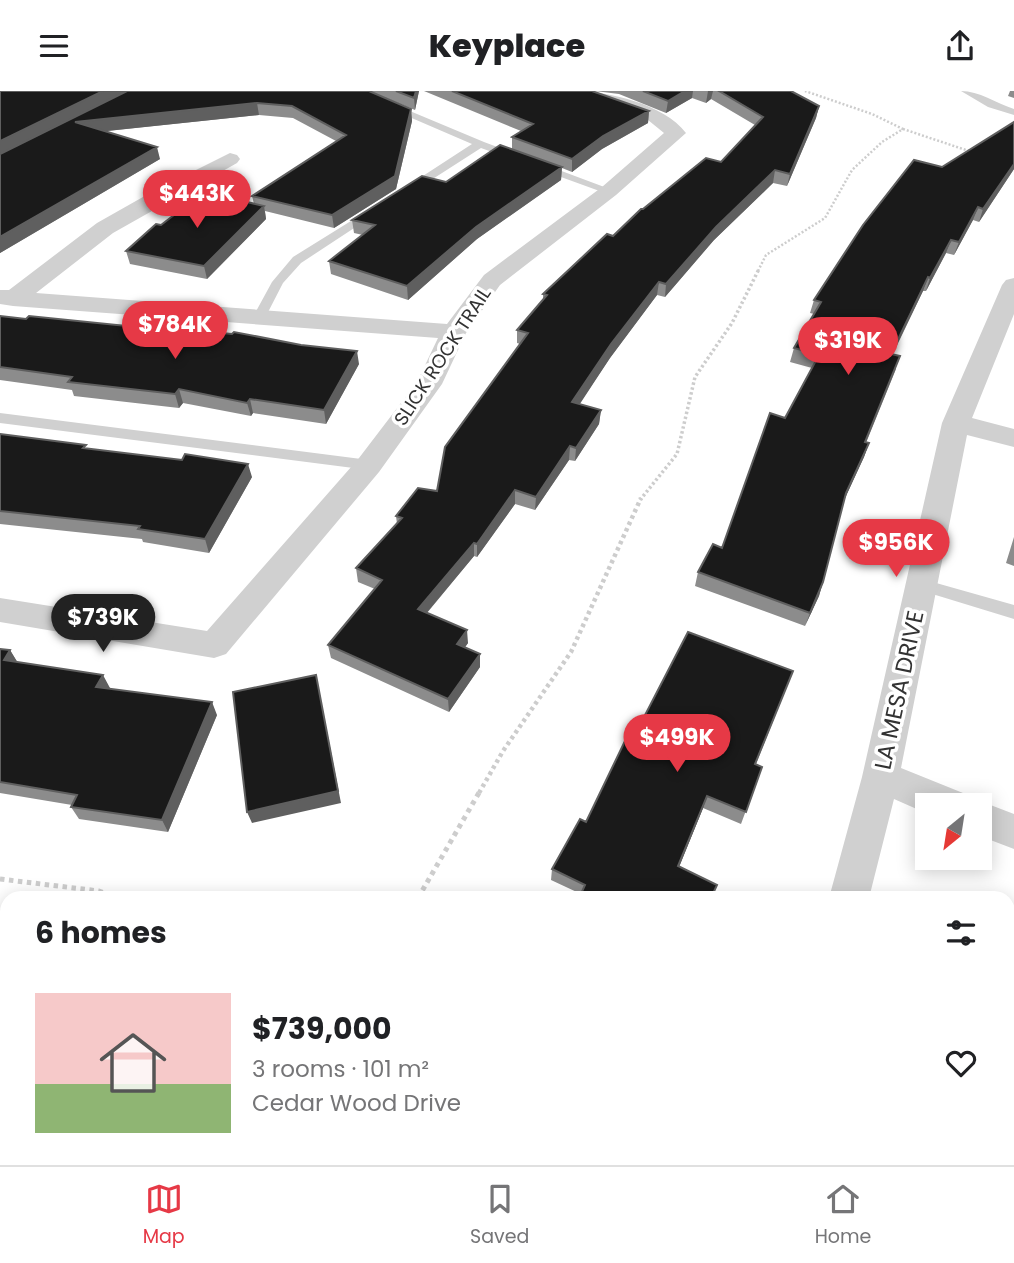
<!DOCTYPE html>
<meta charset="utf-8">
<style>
:root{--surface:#fff;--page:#f2f2f2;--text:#202124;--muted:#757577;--line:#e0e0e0;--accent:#e63946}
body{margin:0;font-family:Poppins,sans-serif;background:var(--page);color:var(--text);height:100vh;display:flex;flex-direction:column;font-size:26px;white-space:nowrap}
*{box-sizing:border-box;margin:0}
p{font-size:23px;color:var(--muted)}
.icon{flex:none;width:38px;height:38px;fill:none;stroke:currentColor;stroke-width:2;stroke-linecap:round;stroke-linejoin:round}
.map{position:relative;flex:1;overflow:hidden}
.sheet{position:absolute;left:0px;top:800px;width:1015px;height:275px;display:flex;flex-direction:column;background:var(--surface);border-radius:21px 21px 0 0;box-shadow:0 4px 18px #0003}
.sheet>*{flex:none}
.needle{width:46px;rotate:210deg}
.buttons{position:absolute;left:915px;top:702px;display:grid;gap:14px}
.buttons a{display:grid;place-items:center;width:77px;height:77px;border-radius:0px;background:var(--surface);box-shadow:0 4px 18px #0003;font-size:35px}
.price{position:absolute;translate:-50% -60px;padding:0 16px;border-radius:24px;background:var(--accent);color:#fff;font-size:23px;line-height:46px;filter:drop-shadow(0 2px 4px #0008)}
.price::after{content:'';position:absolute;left:50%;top:42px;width:21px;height:16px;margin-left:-10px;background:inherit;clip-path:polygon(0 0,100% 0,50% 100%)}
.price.active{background:#222;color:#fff}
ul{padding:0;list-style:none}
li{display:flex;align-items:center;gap:21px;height:175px;padding:0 35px}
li+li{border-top:2px solid var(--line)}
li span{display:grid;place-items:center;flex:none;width:196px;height:140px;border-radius:0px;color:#555}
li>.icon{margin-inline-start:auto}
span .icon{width:84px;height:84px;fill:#fffc;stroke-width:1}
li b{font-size:30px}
h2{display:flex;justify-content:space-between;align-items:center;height:84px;padding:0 35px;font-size:30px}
header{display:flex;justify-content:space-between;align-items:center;height:91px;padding:0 35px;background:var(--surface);font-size:32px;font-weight:800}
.dock{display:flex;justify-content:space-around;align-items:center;height:98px;border-top:2px solid var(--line);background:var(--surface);font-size:19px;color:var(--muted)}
.dock a{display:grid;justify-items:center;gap:4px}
.dock .active{color:var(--accent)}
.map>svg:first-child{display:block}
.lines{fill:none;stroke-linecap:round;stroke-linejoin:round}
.path-far3{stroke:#cdcdcd;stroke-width:2.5;stroke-dasharray:2 2;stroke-linecap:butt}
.path-far2{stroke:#cdcdcd;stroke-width:3.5;stroke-dasharray:2.5 2.5;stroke-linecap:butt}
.path-far1{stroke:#cdcdcd;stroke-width:4.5;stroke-dasharray:3.5 3.5;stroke-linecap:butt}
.path{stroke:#cdcdcd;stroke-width:5;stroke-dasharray:4.5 4.5;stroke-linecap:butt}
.service{fill:#d0d0d0;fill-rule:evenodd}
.minor{fill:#d0d0d0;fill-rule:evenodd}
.tertiary{fill:#d0d0d0;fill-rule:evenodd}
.wall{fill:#8c8c8c}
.shaded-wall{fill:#5f5f5f}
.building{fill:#1a1a1a;stroke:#5f5f5f;stroke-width:2}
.labels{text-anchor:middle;stroke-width:7;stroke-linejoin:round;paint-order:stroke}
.far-street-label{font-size:19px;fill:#333;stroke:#fff}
.street-label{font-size:23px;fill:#333;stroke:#fff}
</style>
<header><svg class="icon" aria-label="menu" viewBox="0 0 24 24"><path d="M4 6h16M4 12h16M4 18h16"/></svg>Keyplace<svg class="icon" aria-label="share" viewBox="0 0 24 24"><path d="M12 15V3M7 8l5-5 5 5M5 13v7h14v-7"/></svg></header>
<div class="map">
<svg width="1014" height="1074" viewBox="0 0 1014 1074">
<rect width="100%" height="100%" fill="#fff"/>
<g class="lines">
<path class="path-far3" d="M 903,38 L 972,61
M 758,180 L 766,164 L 825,127 L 852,79 L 882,51 L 903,38 L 872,23 L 805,0"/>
<path class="path-far2" d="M 640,409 L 677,363 L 695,286 L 732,232 L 759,178"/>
<path class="path-far1" d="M 479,702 L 503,660 L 571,561 L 641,407"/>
<path class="path" d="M 0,788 L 99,800 L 119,807
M 418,807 L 480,700
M 824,1068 L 846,1074"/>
<path class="service" d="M 349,0 L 362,0 L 484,51 L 615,100 L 605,102 L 481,57 L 414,100 L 406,100 L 406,96 L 472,53 Z
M 961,0 C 979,0 996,12 1014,18 L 1014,24 L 988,16 Z
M 367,120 L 377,122 L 301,172 L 283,192 L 265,227 L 255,227 L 254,224 L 272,191 L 293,166 Z
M 0,322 L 369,369 L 377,374 L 369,379 L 0,332 Z
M 922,488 L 1014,514 L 1014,528 L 916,498 L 914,494 L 916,490 Z"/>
<path class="minor" d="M 574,0 C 608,0 664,13 686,42 L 616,104 L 500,194 L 466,242 L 442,293 L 379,381 L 226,563 L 214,567 L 0,531 L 0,507 L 207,540 L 359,367 L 417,291 L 438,247 L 13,215 L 0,213 L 0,199 L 9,199 L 97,132 L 150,102 L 230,62 L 237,64 L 240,68 L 237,72 L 113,142 L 36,202 L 447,233 L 484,184 L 602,96 L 664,42 L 648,29 L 577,4 Z
M 1014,187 L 1014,223 L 972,327 L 1014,338 L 1014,356 L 967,344 L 901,677 L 963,702 L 968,714 L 928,714 L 928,723 L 894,708 L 869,807 L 829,807 L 862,686 L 942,332 L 1002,194 L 1006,189 Z
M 980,710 L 1014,723 L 1014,758 L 980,745 L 980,714 L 969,714 Z
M 279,1068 L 327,1068 L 325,1074 L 276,1074 Z
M 757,1068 L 805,1068 L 804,1074 L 756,1074 Z"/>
<path class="tertiary" d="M 0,837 L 7,839 L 7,887 L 0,885 Z
M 590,1068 L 658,1068 L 661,1074 L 593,1074 Z"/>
</g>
<path class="wall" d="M 0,0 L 411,18 L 412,30 L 396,98 L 334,137 L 265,120 L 266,128 L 207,188 L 130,173 L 126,160 L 161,134 L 254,113 L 252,105 L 336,50 L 293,27 L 259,24 L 106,40 L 160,68 L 0,162 Z
M 369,0 L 419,0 L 415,19 Z
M 424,0 L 592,0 L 649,20 L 648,32 L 602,58 L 572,81 L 562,77 L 561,89 L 477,148 L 408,209 L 331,183 L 329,170 L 363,144 L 354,142 L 352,129 L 446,91 L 512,59 L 512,46 L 521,40 Z
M 595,0 L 791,0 L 819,15 L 816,27 L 787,95 L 773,92 L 714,149 L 665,206 L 657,204 L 610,267 L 579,313 L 601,319 L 599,333 L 575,370 L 569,369 L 535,419 L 515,413 L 477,466 L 474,465 L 427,522 L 468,552 L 465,556 L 480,576 L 449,621 L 331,567 L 328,554 L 375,498 L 358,491 L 356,477 L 397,433 L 396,425 L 437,400 L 520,253 L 517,252 L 517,239 L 543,209 L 543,203 L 613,145 L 643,118 L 721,71 L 755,34 L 711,8 L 706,12 L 692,7 L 666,22 L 619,3 Z
M 1010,0 L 1014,0 L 1014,7 L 1008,5 Z
M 1014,31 L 1014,78 L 979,131 L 973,129 L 954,164 L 946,162 L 926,200 L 923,200 L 893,263 L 896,278 L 866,352 L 869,352 L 864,366 L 844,409 L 819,505 L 805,535 L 695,495 L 698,481 L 722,457 L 785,327 L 812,277 L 790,271 L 794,257 L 814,223 L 810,222 L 814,209 L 942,76 Z
M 0,225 L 359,273 L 326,333 L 253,322 L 251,325 L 183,312 L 179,317 L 74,305 L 72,299 L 0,289 Z
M 0,343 L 88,358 L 252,386 L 209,462 L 143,451 L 142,448 L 0,433 Z
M 1014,446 L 1014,475 L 1006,472 Z
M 0,558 L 10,559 L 17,571 L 110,597 L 109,598 L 217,624 L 168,741 L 79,728 L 71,716 L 72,714 L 0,702 Z
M 793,580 L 756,673 L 762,676 L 741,733 L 703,717 L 679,776 L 581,803 L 551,789 L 552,778 L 586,731 L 642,630 Z
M 1008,839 L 1014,841 L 1014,1033 L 1008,1030 Z"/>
<path class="shaded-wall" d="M 103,0 L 130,0 L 0,65 L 0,50 Z
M 416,0 L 419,0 L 415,19 L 414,7 Z
M 685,0 L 693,0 L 692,7 L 666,22 L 668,10 Z
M 708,0 L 713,0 L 711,8 L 706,12 Z
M 257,12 L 259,24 L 79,43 L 75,31 Z
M 819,15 L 816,27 L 787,95 L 790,83 Z
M 411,18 L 412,30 L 396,98 L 334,137 L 332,124 Z
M 649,20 L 648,32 L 602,58 L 572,81 L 572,68 L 603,45 Z
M 157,56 L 160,68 L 0,162 L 0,146 Z
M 1014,73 L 1014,78 L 979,131 L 983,118 Z
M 562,76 L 561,89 L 477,148 L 408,209 L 407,195 L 476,136 Z
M 775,79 L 773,92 L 714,149 L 665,206 L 666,193 L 716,136 Z
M 264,115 L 266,128 L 207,188 L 204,175 Z
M 978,116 L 973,129 L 954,164 L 959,151 Z
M 951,149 L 946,162 L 926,200 L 930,187 Z
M 928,186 L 923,200 L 886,276 L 891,263 Z
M 659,191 L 657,204 L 610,267 L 572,325 L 572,311 L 611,253 Z
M 357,260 L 359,273 L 326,333 L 324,319 Z
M 179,298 L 183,312 L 179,317 L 175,303 Z
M 250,308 L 253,322 L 251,325 L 247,312 Z
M 601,319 L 599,333 L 575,370 L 576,357 Z
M 869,352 L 864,366 L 841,416 L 846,402 Z
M 570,355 L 569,369 L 535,419 L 536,406 Z
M 248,373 L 252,386 L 209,462 L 205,448 Z
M 515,399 L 515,413 L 477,466 L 477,453 Z
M 474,452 L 474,465 L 419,531 L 418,518 Z
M 823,491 L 819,505 L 805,535 L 810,522 Z
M 467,539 L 468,552 L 458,566 L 457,553 Z
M 10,559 L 18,572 L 4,569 Z
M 480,563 L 480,576 L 449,621 L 448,608 Z
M 103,584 L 110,597 L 103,609 L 96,596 Z
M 316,584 L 341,712 L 252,732 L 247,721 Z
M 212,611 L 217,624 L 168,741 L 162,729 Z
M 707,705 L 703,717 L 675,786 L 678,775 Z"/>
<path class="building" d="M 0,0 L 103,0 L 0,50 Z
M 127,0 L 369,0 L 411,18 L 395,85 L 332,124 L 252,105 L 346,44 L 292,15 L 257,12 L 75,31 L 157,56 L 0,146 L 0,63 Z
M 396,0 L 416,0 L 414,7 Z
M 452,0 L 592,0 L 649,20 L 603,45 L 572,68 L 512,46 L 533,33 Z
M 643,0 L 685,0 L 668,10 Z
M 719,0 L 791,0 L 819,15 L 790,83 L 775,79 L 716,136 L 666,193 L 659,191 L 611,253 L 572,311 L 601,319 L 576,357 L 570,355 L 536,406 L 515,399 L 477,453 L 474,452 L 418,518 L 467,539 L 457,553 L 480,563 L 448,608 L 328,554 L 382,489 L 356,477 L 402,427 L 396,425 L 418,397 L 437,400 L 445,356 L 528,242 L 517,239 L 547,204 L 543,203 L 607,143 L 613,145 L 641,118 L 643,118 L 706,67 L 721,71 L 763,26 Z
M 1014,31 L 1014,73 L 983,118 L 978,116 L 959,151 L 951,149 L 930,187 L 928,186 L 891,263 L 900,265 L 865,351 L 869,352 L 846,402 L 823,491 L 810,522 L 698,481 L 713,453 L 722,457 L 770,322 L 785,327 L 819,264 L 794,257 L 821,211 L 814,209 L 863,134 L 914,69 L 942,76 Z
M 500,54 L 562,76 L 476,136 L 407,195 L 329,170 L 375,134 L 352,129 L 422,85 L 446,91 Z
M 204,101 L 264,115 L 204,175 L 126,160 L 156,133 L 161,134 Z
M 0,225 L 26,228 L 29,225 L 156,238 L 158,236 L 232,243 L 234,241 L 301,254 L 357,260 L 324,319 L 250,308 L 247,312 L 179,298 L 175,303 L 68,291 L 72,286 L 0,276 Z
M 0,343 L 86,354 L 83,357 L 182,369 L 185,363 L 248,373 L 205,448 L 138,438 L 140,435 L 0,420 Z
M 688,541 L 793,580 L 755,673 L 762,676 L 746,721 L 707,705 L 678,775 L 717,794 L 711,807 L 579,807 L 585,794 L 552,778 L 580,728 L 586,731 L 636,627 L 642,630 Z
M 0,558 L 10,559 L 4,569 L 103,584 L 96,596 L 212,611 L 162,729 L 71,716 L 77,704 L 0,691 Z
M 316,584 L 338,700 L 247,721 L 233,601 Z
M 1008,839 L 1014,841 L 1014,1019 L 1008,1016 Z"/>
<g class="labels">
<g class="far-street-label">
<text transform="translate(442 265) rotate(-57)" y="7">SLICK ROCK TRAIL</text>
</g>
<g class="street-label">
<text transform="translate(899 599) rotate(-78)" y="8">LA MESA DRIVE</text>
</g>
</g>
</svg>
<div class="buttons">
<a><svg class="needle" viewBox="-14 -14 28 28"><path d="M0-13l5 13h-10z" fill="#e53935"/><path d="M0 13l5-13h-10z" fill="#757577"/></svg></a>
</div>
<b class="price" style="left:197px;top:139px">$443K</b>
<b class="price" style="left:175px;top:270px">$784K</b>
<b class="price" style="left:848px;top:286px">$319K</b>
<b class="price" style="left:896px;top:488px">$956K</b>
<b class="price active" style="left:103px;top:563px">$739K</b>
<b class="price" style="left:677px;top:683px">$499K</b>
<section class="sheet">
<h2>6 homes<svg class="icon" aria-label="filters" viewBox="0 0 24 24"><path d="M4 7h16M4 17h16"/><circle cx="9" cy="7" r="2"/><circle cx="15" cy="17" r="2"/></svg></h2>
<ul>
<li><span style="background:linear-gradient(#f6c9c9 65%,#8fb573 0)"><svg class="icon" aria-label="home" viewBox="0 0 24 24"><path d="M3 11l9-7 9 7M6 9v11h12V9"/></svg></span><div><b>$739,000</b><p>3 rooms · 101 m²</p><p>Cedar Wood Drive</p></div><svg class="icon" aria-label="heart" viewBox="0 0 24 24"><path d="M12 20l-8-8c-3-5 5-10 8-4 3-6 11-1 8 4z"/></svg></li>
</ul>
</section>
</div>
<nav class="dock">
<a class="active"><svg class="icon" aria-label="map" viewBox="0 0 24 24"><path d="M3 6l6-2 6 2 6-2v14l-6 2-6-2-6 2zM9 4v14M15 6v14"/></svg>Map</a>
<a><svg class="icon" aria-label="saved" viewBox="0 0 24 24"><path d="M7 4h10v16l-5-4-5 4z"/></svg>Saved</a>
<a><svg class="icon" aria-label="home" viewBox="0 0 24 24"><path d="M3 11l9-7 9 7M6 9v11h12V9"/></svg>Home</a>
</nav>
